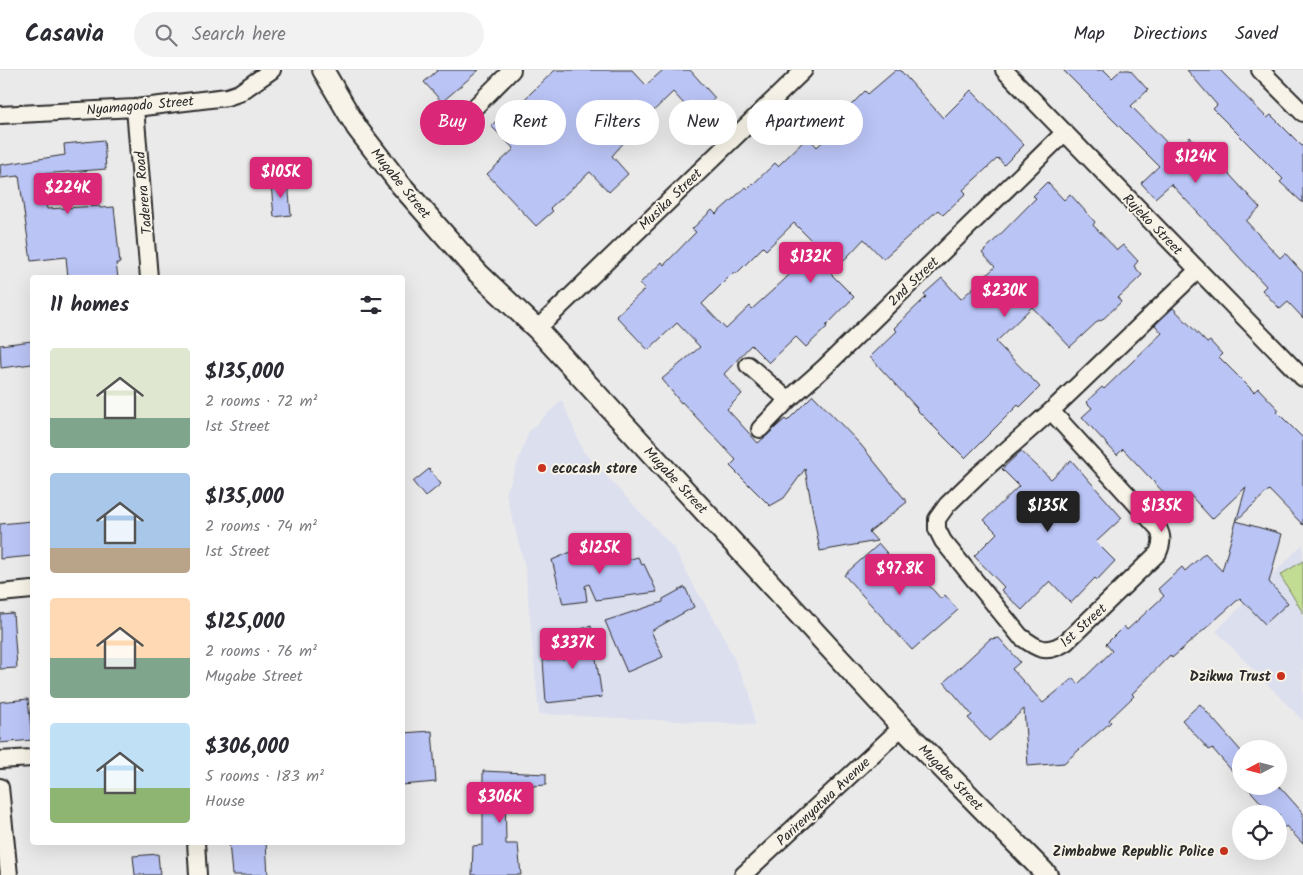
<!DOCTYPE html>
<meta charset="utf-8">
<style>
:root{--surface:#fff;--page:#f2f2f3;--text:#2b2b33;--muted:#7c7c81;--line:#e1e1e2;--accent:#db2777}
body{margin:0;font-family:Kalam,sans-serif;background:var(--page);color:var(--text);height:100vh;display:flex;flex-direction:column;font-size:19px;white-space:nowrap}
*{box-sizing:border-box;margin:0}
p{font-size:16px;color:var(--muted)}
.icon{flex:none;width:28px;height:28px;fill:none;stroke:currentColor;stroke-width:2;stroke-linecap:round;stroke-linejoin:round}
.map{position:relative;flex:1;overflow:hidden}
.drawer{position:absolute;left:30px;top:205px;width:375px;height:570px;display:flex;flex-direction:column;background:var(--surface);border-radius:5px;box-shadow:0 5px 20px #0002}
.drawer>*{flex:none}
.top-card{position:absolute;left:420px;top:30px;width:475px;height:45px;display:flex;gap:10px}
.needle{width:32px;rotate:263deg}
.buttons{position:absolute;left:1232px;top:670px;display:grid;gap:10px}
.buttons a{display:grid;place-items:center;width:55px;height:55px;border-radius:50%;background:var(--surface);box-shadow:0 5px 20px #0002;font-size:25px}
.price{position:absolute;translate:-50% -42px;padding:0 11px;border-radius:5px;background:var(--accent);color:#fff;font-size:16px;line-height:32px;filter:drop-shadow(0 1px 2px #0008)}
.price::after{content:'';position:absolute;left:50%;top:30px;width:15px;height:11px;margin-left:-8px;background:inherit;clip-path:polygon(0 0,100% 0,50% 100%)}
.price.current{background:#222;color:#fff}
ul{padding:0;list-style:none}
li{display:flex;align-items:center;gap:15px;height:125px;padding:0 20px}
li span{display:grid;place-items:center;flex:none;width:140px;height:100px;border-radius:5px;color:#555}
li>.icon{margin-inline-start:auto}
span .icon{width:60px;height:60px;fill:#fffc;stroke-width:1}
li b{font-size:21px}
h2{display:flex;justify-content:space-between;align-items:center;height:60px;padding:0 20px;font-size:21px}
.tag{padding:0 18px;border-radius:22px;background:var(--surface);box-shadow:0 5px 20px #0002;font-size:18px;line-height:45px}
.tag.current{background:var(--accent);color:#fff}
header{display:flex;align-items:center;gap:30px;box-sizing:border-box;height:70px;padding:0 25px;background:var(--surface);border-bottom:1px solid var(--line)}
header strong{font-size:24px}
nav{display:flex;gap:28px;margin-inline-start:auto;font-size:18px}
.search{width:350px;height:45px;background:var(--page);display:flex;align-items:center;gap:12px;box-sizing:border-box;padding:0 18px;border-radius:28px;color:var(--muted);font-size:19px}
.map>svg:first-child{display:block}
.built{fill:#dcdfee}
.green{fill:#c2dc93;stroke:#76845f}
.building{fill:#bac4f5;stroke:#2b2b2b;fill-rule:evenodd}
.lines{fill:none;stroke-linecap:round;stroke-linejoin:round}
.minor-casing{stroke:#2b2b2b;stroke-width:20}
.tertiary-casing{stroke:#2b2b2b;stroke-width:24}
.minor{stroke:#f7f3e8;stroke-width:16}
.tertiary{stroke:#f7f3e8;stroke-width:20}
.poi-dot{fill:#c8321e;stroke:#f7f3e8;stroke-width:2}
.labels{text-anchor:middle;stroke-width:4;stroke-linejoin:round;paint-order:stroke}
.street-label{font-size:14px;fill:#2b2b2b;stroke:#f7f3e8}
.poi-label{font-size:14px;font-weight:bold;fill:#2b2b2b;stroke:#f7f3e8;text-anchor:end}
</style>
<header>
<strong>Casavia</strong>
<div class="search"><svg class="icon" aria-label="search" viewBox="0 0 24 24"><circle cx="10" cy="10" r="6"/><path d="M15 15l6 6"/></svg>Search here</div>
<nav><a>Map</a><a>Directions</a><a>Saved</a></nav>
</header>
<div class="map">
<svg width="1303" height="805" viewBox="0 0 1303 805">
<rect width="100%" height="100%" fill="#ebeaeb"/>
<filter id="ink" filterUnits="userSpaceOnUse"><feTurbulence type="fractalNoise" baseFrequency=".02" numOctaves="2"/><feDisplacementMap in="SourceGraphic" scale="10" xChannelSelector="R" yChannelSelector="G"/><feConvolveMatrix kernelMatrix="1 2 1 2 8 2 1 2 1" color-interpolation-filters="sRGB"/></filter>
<g filter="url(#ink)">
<path class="built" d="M 562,330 L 583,381 L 674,478 L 693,514 L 721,561 L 750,623 L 755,655 L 539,644 L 525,497 L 506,424 L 529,361 Z
M 1303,474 L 1303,651 L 1216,561 Z"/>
<path class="green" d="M 1303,491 L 1303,543 L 1280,505 Z"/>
<path class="building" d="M 438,0 L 479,0 L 442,32 L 424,12 Z
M 555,0 L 632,0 L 646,15 L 663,0 L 690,0 L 715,28 L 695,46 L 673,22 L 640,54 L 612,86 L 628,104 L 609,122 L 590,102 L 550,138 L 553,141 L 536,156 L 487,104 L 514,79 L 491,56 L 509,38 L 512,41 Z
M 896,0 L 900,0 L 943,48 L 971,20 L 1024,75 L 1004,95 L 998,88 L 963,120 L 966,123 L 943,145 L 938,140 L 883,189 L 864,169 L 831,204 L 854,227 L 826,256 L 827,257 L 806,277 L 796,267 L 769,293 L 751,275 L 724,304 L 742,324 L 727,339 L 758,373 L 785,349 L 787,351 L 813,325 L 861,375 L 907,432 L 869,462 L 877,471 L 820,481 L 805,399 L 784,428 L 770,436 L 730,396 L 736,390 L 682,332 L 681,333 L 662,309 L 700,277 L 677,253 L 648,280 L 616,246 L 645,219 L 639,214 L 662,192 L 664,195 L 696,162 L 692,159 L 712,140 L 716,144 L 746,117 L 748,119 L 775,93 L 778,96 L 808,67 L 817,77 L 850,46 L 845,41 L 865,21 L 868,24 ZM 794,153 L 817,176 L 784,210 L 752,239 L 750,236 L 726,259 L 702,234 L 734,202 L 736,204 L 763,177 L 766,180 Z
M 1063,0 L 1104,0 L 1112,8 L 1121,0 L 1130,0 L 1148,20 L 1131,36 L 1175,81 L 1190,67 L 1206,85 L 1209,82 L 1260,138 L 1246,151 L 1280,188 L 1285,183 L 1303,203 L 1303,248 L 1288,232 L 1280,239 L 1262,220 L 1266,216 L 1171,114 L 1155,128 L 1141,113 L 1159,96 Z
M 1187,0 L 1220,0 L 1267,48 L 1271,45 L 1303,77 L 1303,133 L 1280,112 L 1283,109 L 1213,39 L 1217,35 Z
M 104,70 L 106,99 L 42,104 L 47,139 L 99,136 L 100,138 L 114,137 L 120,193 L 116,193 L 118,208 L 68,208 L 66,187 L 31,191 L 19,106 L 1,108 L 0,95 L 65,85 L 64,74 Z
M 288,112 L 291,145 L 274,147 L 271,114 Z
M 1047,112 L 1064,130 L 1070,124 L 1095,152 L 1093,155 L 1117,180 L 1123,175 L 1138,191 L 1134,196 L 1142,205 L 1118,228 L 1121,232 L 1101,251 L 1099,250 L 1070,277 L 1032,237 L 996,272 L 1040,317 L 1020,337 L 1018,335 L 965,388 L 916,339 L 917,338 L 870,287 L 897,261 L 894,258 L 926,227 L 924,224 L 942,208 L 961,229 L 995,197 L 982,183 L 1036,128 L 1033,126 Z
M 1173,238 L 1207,273 L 1210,271 L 1222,284 L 1219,287 L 1254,322 L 1258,318 L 1279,340 L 1277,342 L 1303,368 L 1303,455 L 1269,420 L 1236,451 L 1282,464 L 1269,512 L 1288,533 L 1265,554 L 1240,528 L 1172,588 L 1170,585 L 1132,624 L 1134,626 L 1109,650 L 1111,652 L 1064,693 L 1028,696 L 1024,639 L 989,671 L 968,648 L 972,645 L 944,612 L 990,569 L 999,568 L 1020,592 L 1012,599 L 1043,633 L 1073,608 L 1078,614 L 1112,581 L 1106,574 L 1124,556 L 1127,560 L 1164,526 L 1158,519 L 1182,497 L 1185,501 L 1205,483 L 1222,501 L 1246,417 L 1212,449 L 1191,426 L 1178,438 L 1123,379 L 1117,385 L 1082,347 L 1092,338 L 1086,332 L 1102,317 L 1104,319 L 1162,263 L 1155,255 Z
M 32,271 L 32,294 L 1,298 L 0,275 Z
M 1021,381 L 1051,409 L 1071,390 L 1122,448 L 1096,472 L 1115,491 L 1097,510 L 1095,508 L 1071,533 L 1050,511 L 1022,540 L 1001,520 L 1004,517 L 974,486 L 997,463 L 984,450 L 1019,416 L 1002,399 Z
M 429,399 L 441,414 L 425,427 L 413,412 Z
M 32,451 L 32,486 L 0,489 L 0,454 Z
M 602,469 L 613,494 L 638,487 L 642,495 L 644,494 L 657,522 L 596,530 L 589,514 L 585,516 L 587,531 L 563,534 L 552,490 Z
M 879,474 L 899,497 L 907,490 L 941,529 L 945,525 L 958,540 L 912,580 L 844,505 Z
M 685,517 L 694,537 L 651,561 L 663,587 L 627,602 L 605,551 L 663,532 L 663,529 Z
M 13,543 L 17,598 L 0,599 L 0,544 Z
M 591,556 L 602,627 L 546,633 L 543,590 L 564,589 L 562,565 Z
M 28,629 L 32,670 L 0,673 L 0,632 Z
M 1200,634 L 1241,681 L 1241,711 L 1212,678 L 1209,680 L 1182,650 Z
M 432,661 L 436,712 L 402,715 L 402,663 Z
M 483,701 L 546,704 L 546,715 L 505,718 L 506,774 L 518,774 L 521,805 L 472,805 L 473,776 L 483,775 Z
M 1246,716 L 1279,716 L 1303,743 L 1303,774 L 1286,756 L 1284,758 L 1279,752 L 1279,744 L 1271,744 Z
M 229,772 L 266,772 L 268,805 L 232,805 Z
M 158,784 L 160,805 L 135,805 L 133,786 Z"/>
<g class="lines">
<defs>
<path id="minor" d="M 1004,0 L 1303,308
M 1260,0 L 1303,43
M 135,38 L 149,208
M 473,39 L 512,0
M 0,45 L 135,38 L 227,27 L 239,23 L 272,0
M 537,259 L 804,0
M 748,295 L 788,330
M 1051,341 L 1158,458 C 1163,467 1162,474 1158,483 L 1066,572 C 1046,585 1037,579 1020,566 L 943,471 L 937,459 L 937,449 L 947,435 L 977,406 L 1051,341 L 1198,200
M 760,359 L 788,330 L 825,297 L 1065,62
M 0,523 L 32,520
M 0,690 L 32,688
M 0,717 L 9,805
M 196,772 L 198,805
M 743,805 L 902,657"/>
<path id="tertiary" d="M 323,0 L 357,58 L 400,114 L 478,203 L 537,259 L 902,657 L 1047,805"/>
</defs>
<use href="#minor" class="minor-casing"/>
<use href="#tertiary" class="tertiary-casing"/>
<use href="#minor" class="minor"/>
<use href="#tertiary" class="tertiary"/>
</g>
</g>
<g class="poi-dot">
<circle cx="542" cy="398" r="5"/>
<circle cx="1281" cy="606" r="5"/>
<circle cx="1224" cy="781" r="5"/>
</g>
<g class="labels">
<g class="street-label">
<text transform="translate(140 35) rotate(-5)" y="5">Nyamagodo Street</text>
<text transform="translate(401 113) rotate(51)" y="5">Mugabe Street</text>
<text transform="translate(143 123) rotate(-95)" y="5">Taderera Road</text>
<text transform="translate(670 129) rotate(-44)" y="5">Musika Street</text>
<text transform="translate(1153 154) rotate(46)" y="5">Rujeko Street</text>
<text transform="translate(913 211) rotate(-44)" y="5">2nd Street</text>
<text transform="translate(676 410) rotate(47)" y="5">Mugabe Street</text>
<text transform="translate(1083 555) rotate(-42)" y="5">1st Street</text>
<text transform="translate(951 707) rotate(46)" y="5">Mugabe Street</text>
<text transform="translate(823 731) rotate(-43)" y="5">Parirenyatwa Avenue</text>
</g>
<g class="poi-label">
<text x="552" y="403" text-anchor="start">ecocash store</text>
<text x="1271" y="611">Dzikwa Trust</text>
<text x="1214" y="786">Zimbabwe Republic Police</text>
</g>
</g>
</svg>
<div class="buttons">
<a><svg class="needle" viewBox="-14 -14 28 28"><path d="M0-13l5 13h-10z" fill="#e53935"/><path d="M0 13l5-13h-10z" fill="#7c7c81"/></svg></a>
<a><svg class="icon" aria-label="locate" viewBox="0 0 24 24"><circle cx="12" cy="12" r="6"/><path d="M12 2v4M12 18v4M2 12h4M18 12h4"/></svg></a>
</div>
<b class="price" style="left:1196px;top:114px">$124K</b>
<b class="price" style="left:281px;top:129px">$105K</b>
<b class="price" style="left:68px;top:145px">$224K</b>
<b class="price" style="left:811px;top:214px">$132K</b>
<b class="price" style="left:1005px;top:248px">$230K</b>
<b class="price current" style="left:1048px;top:463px">$135K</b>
<b class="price" style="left:1162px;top:463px">$135K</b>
<b class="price" style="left:600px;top:505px">$125K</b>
<b class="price" style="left:900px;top:526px">$97.8K</b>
<b class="price" style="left:573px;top:600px">$337K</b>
<b class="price" style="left:500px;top:754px">$306K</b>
<div class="top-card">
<a class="tag current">Buy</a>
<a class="tag">Rent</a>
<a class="tag">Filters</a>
<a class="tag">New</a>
<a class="tag">Apartment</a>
</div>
<section class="drawer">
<h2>11 homes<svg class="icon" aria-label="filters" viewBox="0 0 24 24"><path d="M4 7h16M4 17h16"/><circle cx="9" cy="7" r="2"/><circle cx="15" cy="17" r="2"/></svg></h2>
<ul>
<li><span style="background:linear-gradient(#dfe7d0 70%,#7fa58c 0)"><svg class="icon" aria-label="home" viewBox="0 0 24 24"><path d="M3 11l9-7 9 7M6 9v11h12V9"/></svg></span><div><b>$135,000</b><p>2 rooms · 72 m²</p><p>1st Street</p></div></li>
<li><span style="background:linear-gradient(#a9c7e8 75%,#b9a48a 0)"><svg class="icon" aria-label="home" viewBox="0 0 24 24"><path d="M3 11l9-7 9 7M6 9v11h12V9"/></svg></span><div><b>$135,000</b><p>2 rooms · 74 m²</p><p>1st Street</p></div></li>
<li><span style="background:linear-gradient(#ffd9b3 60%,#7fa58c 0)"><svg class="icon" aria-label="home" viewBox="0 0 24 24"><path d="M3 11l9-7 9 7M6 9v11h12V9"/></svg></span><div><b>$125,000</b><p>2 rooms · 76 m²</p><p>Mugabe Street</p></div></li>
<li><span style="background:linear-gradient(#bfe0f5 65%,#8fb573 0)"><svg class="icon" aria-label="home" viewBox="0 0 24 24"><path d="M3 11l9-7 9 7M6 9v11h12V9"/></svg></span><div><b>$306,000</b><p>5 rooms · 183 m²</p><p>House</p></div></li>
</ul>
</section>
</div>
